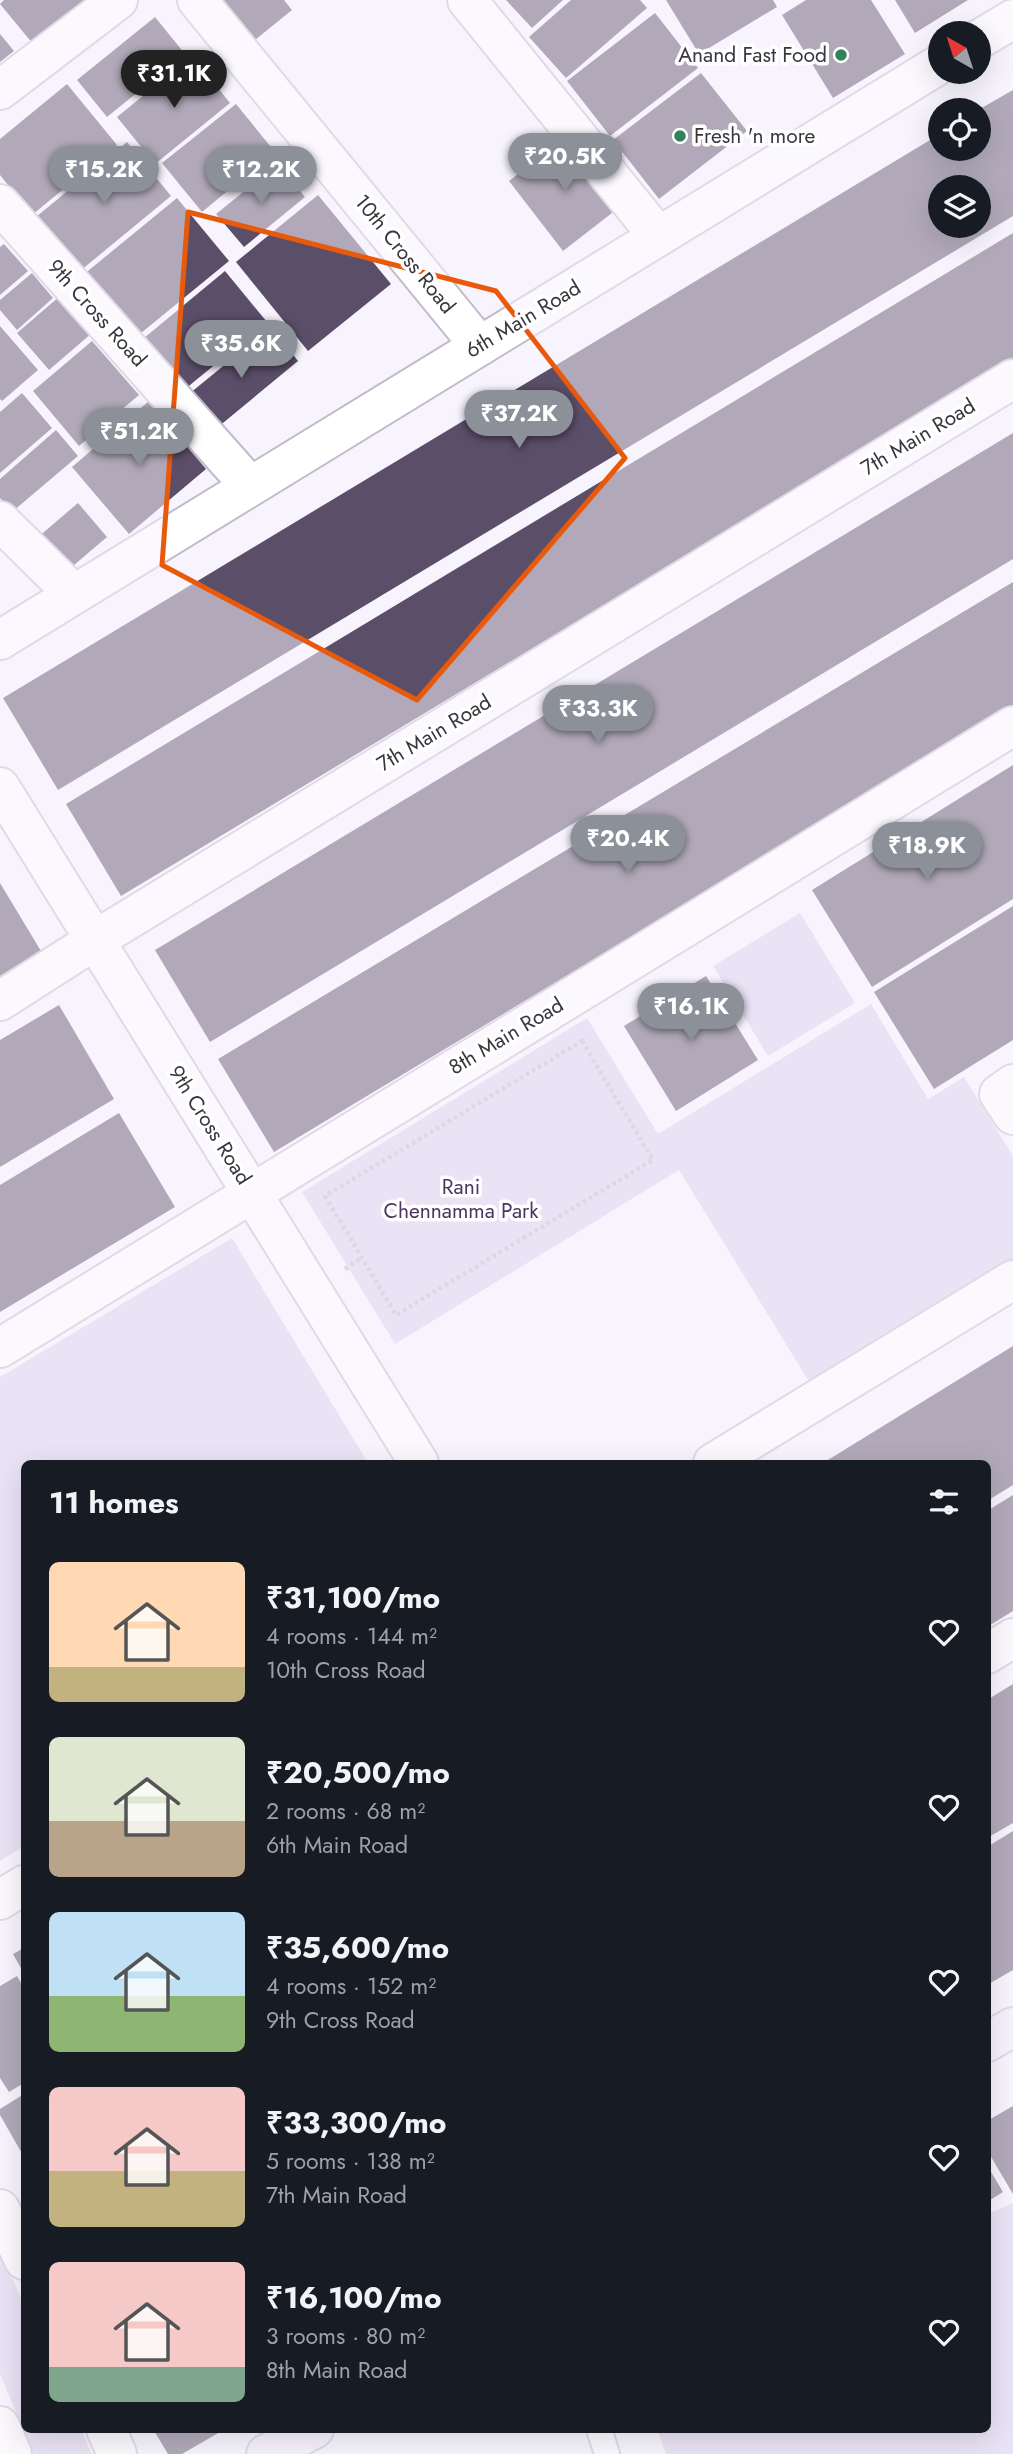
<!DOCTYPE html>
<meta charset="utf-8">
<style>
:root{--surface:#171b24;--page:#242831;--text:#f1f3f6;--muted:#9ea1a6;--accent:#8c9099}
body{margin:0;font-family:Jost,sans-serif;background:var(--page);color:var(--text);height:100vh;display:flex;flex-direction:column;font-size:26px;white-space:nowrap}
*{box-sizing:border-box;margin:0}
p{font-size:23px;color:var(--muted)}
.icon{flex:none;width:38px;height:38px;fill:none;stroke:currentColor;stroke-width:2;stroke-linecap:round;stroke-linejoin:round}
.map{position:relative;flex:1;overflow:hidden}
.side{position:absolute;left:21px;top:1460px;width:970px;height:973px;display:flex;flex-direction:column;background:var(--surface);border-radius:10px;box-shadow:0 7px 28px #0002}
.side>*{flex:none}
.needle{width:46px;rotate:321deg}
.tools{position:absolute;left:928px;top:21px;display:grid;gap:14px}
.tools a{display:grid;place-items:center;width:63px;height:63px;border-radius:50%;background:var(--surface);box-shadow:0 7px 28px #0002;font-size:35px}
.price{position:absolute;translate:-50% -60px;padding:0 16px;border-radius:24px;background:var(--accent);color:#fff;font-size:23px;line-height:46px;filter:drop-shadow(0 2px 4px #0008)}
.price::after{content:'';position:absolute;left:50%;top:42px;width:21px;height:16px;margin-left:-10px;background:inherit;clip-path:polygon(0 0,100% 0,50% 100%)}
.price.on{background:#222;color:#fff}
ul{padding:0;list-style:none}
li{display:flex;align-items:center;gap:21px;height:175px;padding:0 28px}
li span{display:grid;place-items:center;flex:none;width:196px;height:140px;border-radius:10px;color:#555}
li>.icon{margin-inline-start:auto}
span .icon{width:84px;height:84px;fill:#fffc;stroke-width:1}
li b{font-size:30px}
h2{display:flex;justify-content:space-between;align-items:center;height:84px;padding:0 28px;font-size:30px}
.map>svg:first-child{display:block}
.green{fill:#dacdea}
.building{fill:#5b4e69;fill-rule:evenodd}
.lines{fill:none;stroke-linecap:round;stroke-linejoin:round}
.service-casing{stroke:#c2bbcb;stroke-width:28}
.minor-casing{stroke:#c2bbcb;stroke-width:42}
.secondary-casing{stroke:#c2bbcb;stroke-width:42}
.path{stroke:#bcb9c1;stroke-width:4.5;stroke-dasharray:3.5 3.5;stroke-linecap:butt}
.service{stroke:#fff;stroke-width:24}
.minor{stroke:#fff;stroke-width:38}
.secondary{stroke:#f4eefb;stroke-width:38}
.marked{fill:none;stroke:#e8590c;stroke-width:5;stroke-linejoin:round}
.poi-dot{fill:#308457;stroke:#fff;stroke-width:2.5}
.labels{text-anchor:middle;stroke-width:7;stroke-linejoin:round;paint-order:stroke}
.poi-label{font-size:21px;fill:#39363c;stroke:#fff;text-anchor:end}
.street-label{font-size:21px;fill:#39363c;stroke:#fff}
.park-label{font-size:21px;fill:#4b3560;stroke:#fff}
</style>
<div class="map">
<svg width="1013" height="2454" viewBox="0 0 1013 2454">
<rect width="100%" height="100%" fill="#f8f4fe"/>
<path class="green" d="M 800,913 L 855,1003 L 768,1056 L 713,966 Z
M 871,1004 L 928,1099 L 964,1077 L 1013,1156 L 1013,1266 L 813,1388 L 679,1170 L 395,1344 L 302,1192 L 587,1018 L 658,1134 Z
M 232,1238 L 368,1463 L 24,1463 L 24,1846 L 0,1861 L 0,1377 Z
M 1013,2203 L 1013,2454 L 666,2454 L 657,2429 L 987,2429 L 987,2214 Z
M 0,2251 L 24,2305 L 24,2429 L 81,2429 L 92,2454 L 34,2454 L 0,2374 Z"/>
<path class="building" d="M 4,0 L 85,0 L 33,44 L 0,4 Z
M 214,0 L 284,0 L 292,10 L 250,44 Z
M 506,0 L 563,0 L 532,28 Z
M 571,0 L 640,0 L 647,8 L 566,78 L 529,37 Z
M 666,0 L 773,0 L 777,7 L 699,54 Z
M 806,0 L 871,0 L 905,54 L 833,98 L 782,15 Z
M 895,0 L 968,0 L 915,33 Z
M 655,13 L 698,68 L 610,136 L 567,81 Z
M 155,17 L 185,54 L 107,117 L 77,80 Z
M 0,34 L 14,51 L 0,62 Z
M 192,56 L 230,103 L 155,164 L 117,117 Z
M 701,73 L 747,131 L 659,199 L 613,140 Z
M 67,84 L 117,145 L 32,215 L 0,175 L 0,139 Z
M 1013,90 L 1013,216 L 58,790 L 3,698 L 940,134 L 940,149 L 978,149 L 978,110 ZM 940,187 L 978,187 L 978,226 L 940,226 Z
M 236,104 L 275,152 L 202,212 L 162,163 Z
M 567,136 L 621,206 L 563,251 L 509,181 Z
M 127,142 L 171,196 L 80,271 L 36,217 Z
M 278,164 L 305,197 L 244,247 L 216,214 Z
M 318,195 L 391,284 L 308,351 L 236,262 Z
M 177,198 L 229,261 L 135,338 L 83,275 Z
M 1013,233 L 1013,359 L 121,896 L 66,804 Z
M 4,244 L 28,271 L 0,295 L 0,247 Z
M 225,271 L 267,322 L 179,394 L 138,343 Z
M 32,273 L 53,298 L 17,330 L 0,310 L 0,300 Z
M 60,296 L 92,333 L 49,370 L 17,333 Z
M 0,326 L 38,370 L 2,401 L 0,399 Z
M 271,327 L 298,361 L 212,432 L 184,398 Z
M 92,341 L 139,395 L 79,446 L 33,391 Z
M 22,393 L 52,428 L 0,473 L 0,412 Z
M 149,401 L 206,469 L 129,534 L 72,467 Z
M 56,430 L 78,456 L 12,512 L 0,498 L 0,479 Z
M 1013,433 L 1013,559 L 210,1042 L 155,950 Z
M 78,503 L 107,537 L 67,571 L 37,538 Z
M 1013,582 L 1013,707 L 274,1152 L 218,1059 Z
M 1013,765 L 1013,899 L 872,987 L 812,890 Z
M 0,883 L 41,951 L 0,976 Z
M 1013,906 L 1013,1040 L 934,1089 L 874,992 Z
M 706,976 L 758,1060 L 676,1111 L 624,1026 Z
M 59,1005 L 114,1099 L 0,1167 L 0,1040 Z
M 119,1113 L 175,1207 L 0,1312 L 0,1185 Z
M 1013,1346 L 1013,1485 L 987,1501 L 987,1463 L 823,1463 Z
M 1013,1495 L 1013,1611 L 987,1627 L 987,1511 Z
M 1013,1684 L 1013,1823 L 987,1838 L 987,1700 Z
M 1013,1831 L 1013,1970 L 987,1985 L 987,1847 Z
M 24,1948 L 24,1974 L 13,1954 Z
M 17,1976 L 24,1988 L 24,2083 L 9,2092 L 0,2078 L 0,1986 Z
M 24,2094 L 24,2157 L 0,2115 L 0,2109 Z
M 1013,2106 L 1013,2194 L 987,2150 L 987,2121 Z
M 987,2165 L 1003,2192 L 987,2202 Z
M 153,2429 L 218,2429 L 220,2432 L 182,2454 L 168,2454 Z"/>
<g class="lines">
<defs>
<path id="service" d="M 599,2429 L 607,2454"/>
<path id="minor" d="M 197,0 L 480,346
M 467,0 L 658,236
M 978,40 L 1013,19
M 0,90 L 118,0
M 0,204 L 250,486
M 0,521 L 74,594
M 0,640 L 940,64
M 0,787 L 419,1463
M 0,1001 L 95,940 L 1013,379
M 1013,1084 L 999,1094 L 1013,1115
M 0,1348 L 1013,726
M 713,1463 L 1013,1280
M 987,1654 L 1013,1638
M 0,1900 L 24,1885
M 0,2209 L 24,2260
M 0,2426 L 12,2454
M 106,2429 L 117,2454"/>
<path id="secondary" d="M 987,2042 L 1013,2027
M 266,2454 L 314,2429"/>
</defs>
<use href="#service" class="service-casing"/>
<use href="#minor" class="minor-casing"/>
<use href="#secondary" class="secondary-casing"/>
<path class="path" d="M 582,1041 L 653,1160 L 396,1315 L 325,1196 Z
M 345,1269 L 362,1258"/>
<use href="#service" class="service"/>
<use href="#minor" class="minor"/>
<use href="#secondary" class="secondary"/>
</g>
<path d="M0 0H1013V2454H0ZM 188,212 L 496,291 L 625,458 L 417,700 L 162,565 Z" fill="#f8f4fe" fill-opacity=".55" fill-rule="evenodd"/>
<path class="marked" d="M 188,212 L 496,291 L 625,458 L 417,700 L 162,565 Z"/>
<g class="poi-dot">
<circle cx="841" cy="55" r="7"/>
<circle cx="680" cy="136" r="7"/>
</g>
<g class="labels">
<g class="poi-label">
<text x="827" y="62">Anand Fast Food</text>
<text x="694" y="143" text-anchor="start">Fresh 'n more</text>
</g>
<g class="street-label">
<text transform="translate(405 254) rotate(51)" y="7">10th Cross Road</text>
<text transform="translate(97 313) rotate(48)" y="7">9th Cross Road</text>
<text transform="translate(523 319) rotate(-31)" y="7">6th Main Road</text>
<text transform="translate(918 437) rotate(-31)" y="7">7th Main Road</text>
<text transform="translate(434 733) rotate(-31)" y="7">7th Main Road</text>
<text transform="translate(506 1036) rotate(-31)" y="7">8th Main Road</text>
<text transform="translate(210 1125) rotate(58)" y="7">9th Cross Road</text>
</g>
<g class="park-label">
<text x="461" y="1194">Rani<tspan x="461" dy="24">Chennamma Park</tspan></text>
</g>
</g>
</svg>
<div class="tools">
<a><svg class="needle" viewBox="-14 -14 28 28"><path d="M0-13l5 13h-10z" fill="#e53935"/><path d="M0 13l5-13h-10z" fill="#9ea1a6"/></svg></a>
<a><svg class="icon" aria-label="locate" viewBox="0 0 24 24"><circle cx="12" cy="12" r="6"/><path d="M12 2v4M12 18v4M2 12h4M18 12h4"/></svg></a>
<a><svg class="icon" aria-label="layers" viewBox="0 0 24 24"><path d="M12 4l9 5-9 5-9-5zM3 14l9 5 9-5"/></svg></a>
</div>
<b class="price on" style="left:174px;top:110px">₹31.1K</b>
<b class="price" style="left:565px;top:193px">₹20.5K</b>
<b class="price" style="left:104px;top:206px">₹15.2K</b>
<b class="price" style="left:261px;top:206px">₹12.2K</b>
<b class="price" style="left:241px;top:380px">₹35.6K</b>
<b class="price" style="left:519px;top:450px">₹37.2K</b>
<b class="price" style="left:139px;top:468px">₹51.2K</b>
<b class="price" style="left:598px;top:745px">₹33.3K</b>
<b class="price" style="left:628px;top:875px">₹20.4K</b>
<b class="price" style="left:927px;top:882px">₹18.9K</b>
<b class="price" style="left:691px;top:1043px">₹16.1K</b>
<section class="side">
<h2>11 homes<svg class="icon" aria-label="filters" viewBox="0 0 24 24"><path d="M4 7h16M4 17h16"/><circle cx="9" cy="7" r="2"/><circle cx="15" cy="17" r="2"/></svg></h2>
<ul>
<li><span style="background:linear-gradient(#ffd9b3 75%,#c2b280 0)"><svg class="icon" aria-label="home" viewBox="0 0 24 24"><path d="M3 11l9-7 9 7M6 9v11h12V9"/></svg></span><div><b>₹31,100/mo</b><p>4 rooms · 144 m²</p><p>10th Cross Road</p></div><svg class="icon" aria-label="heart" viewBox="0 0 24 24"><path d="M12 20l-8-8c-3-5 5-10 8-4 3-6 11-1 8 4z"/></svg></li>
<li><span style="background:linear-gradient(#dfe7d0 60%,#b9a48a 0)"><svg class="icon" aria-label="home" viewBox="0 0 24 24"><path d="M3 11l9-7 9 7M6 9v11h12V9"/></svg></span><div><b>₹20,500/mo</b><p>2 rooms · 68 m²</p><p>6th Main Road</p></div><svg class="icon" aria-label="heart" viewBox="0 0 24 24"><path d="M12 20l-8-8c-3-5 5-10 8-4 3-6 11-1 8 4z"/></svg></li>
<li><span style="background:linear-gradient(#bfe0f5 60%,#8fb573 0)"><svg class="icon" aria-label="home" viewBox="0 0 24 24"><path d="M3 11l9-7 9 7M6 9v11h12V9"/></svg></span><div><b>₹35,600/mo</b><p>4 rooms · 152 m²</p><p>9th Cross Road</p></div><svg class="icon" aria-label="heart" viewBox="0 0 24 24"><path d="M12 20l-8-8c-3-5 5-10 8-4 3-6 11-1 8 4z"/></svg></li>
<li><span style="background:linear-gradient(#f6c9c9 60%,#c2b280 0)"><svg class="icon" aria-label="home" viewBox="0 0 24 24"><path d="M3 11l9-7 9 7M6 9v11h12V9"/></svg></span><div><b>₹33,300/mo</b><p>5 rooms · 138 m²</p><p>7th Main Road</p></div><svg class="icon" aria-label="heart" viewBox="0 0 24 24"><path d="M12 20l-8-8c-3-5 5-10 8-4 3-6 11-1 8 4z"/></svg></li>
<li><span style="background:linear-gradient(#f6c9c9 75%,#7fa58c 0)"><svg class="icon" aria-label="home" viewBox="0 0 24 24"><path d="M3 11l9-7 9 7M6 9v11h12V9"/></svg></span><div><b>₹16,100/mo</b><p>3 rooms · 80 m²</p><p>8th Main Road</p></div><svg class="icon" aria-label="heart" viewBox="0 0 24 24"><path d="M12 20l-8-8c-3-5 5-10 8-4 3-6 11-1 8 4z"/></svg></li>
</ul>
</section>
</div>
